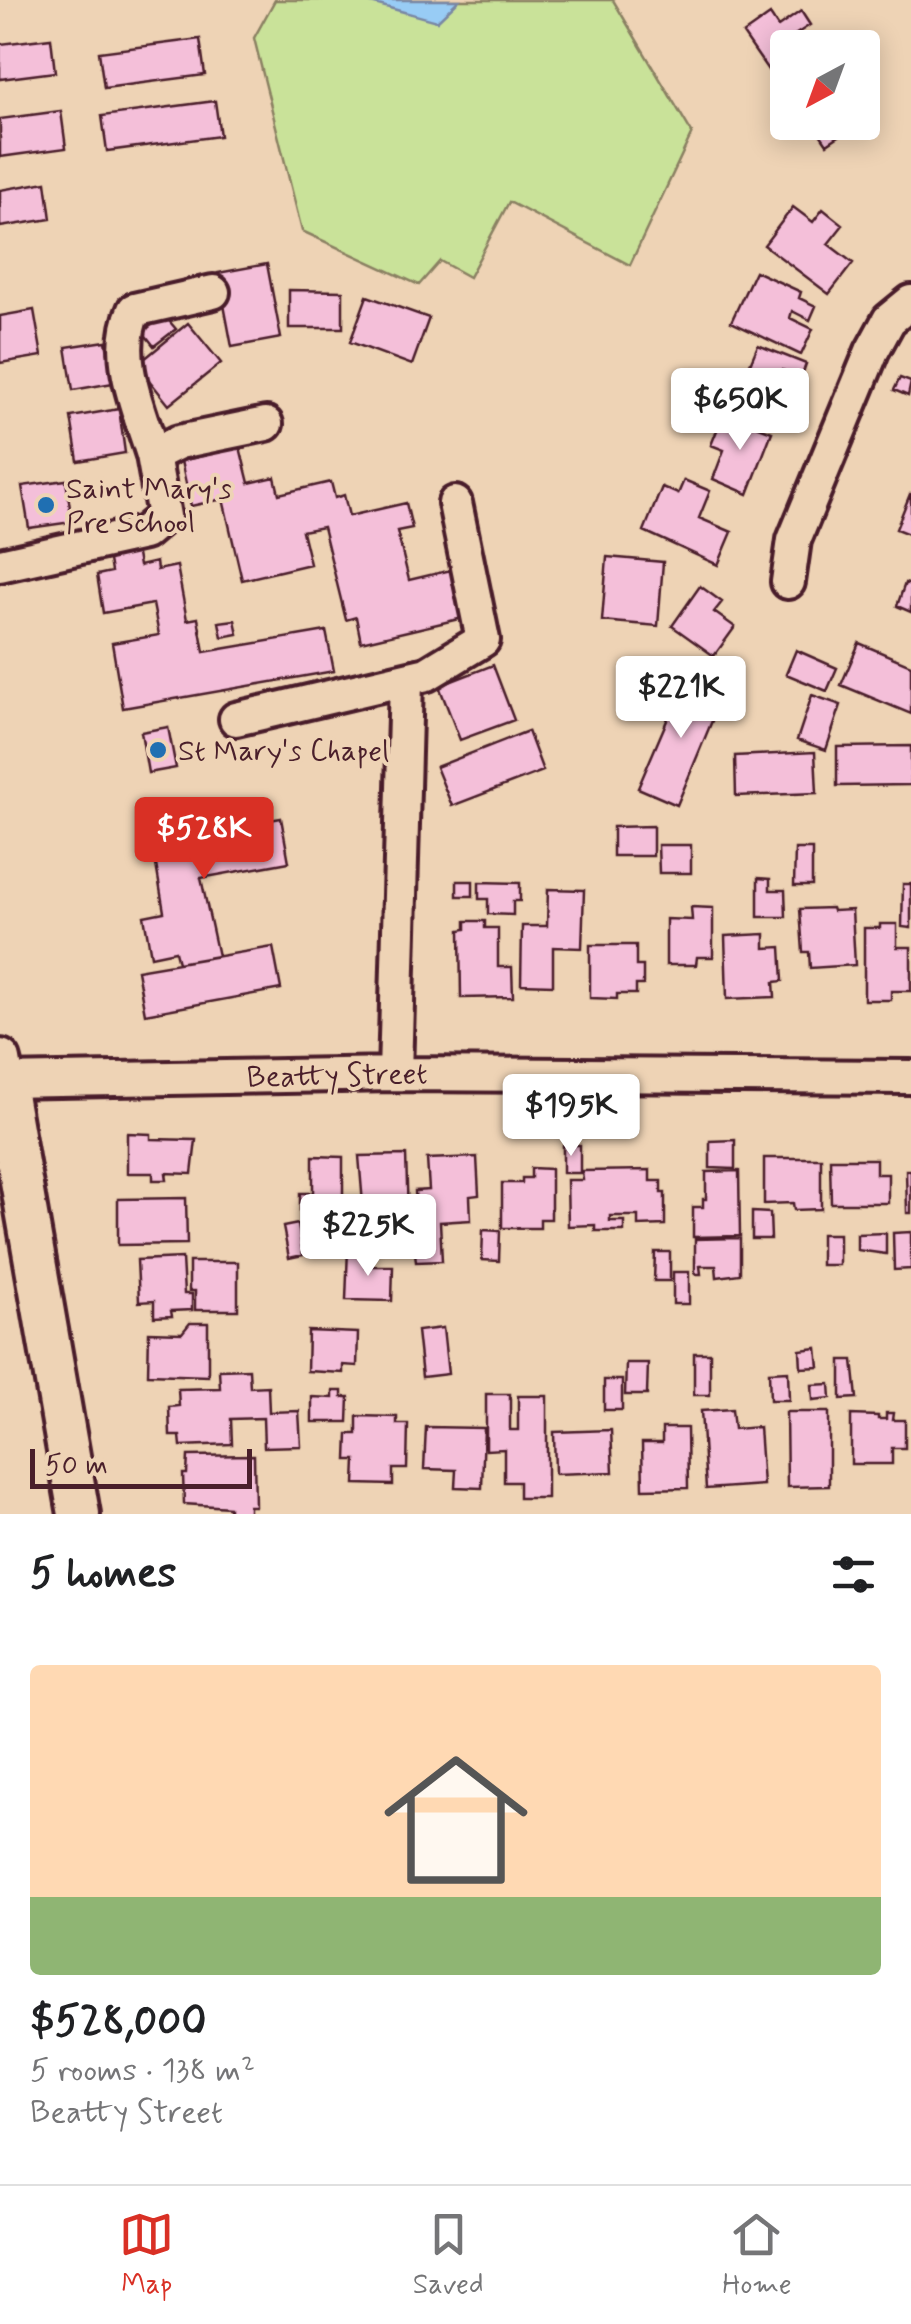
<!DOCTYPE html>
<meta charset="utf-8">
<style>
:root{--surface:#fff;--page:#f6f6f6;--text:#202124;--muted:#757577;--line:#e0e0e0;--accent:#d93025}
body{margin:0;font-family:Mynerve,sans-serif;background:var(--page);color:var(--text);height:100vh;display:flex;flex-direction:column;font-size:38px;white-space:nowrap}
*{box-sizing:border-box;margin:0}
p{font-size:32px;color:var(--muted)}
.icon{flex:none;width:55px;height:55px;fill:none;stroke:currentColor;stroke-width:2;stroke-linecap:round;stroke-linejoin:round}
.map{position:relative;height:1514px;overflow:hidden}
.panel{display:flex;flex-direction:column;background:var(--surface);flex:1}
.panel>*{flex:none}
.needle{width:65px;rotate:221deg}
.buttons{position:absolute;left:770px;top:30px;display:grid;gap:20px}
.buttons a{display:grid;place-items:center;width:110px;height:110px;border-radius:10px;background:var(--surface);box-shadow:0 5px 25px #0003;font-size:50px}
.scale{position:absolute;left:30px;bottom:25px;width:222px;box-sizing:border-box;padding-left:10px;border:5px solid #4a1f2b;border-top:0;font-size:28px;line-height:35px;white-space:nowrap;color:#4a1f2b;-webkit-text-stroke:8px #eed3b5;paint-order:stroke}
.price{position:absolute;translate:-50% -85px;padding:0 22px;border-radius:10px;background:#fff;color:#222;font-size:32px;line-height:65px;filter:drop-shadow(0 2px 5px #0008)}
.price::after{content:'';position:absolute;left:50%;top:60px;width:30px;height:22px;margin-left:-15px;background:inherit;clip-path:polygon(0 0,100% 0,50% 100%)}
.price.active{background:var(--accent);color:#fff}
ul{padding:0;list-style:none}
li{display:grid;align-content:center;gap:20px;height:530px;padding:0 30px}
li+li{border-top:2px solid var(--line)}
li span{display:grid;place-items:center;height:310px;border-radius:10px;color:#555}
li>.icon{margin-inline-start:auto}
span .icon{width:180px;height:180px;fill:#fffc;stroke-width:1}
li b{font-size:42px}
h2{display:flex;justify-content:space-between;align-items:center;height:120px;padding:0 30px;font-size:42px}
.tab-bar{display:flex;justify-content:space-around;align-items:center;height:140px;border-top:2px solid var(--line);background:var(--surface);font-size:28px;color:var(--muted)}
.tab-bar a{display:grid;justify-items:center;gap:5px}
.tab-bar .active{color:var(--accent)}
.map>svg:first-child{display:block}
.green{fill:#c9e299;stroke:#8a8062;stroke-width:2.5}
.water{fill:#98ccf5;stroke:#7987a4;stroke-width:2.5}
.building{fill:#f4bfd9;stroke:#4a1f2b;stroke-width:2.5}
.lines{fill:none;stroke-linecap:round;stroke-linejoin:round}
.minor-casing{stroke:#4a1f2b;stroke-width:40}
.major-casing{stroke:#4a1f2b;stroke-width:48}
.minor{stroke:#eed3b5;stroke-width:32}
.major{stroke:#eed3b5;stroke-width:40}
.poi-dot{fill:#1f6fb2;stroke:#eed3b5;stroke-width:4}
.labels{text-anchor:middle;stroke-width:8;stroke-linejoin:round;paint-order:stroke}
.poi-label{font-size:30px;fill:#4a1f2b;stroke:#eed3b5;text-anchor:start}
.street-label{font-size:30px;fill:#4a1f2b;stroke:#eed3b5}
</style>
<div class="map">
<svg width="911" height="1514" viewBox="0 0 911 1514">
<rect width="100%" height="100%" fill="#eed3b5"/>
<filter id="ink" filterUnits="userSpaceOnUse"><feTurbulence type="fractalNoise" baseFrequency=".01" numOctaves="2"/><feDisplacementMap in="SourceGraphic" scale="20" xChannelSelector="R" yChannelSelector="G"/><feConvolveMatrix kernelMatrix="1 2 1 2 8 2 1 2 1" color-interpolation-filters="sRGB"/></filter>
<g filter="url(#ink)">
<path class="green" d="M 275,0 L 613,0 L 692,133 L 630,265 L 509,202 L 469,277 L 440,261 L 419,285 L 302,231 L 254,38 Z"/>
<path class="water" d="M 360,0 L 459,0 L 437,21 Z"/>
<path class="building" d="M 801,11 L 810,25 L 787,40 L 793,48 L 788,48 L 788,99 L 743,34 L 770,15 L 778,27 Z
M 51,38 L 55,72 L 0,79 L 0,44 Z
M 200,39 L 205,75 L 104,88 L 99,52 Z
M 215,101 L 220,136 L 107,151 L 102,116 Z
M 61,111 L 66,148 L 0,157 L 0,119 Z
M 812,122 L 852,122 L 854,126 L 827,144 Z
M 46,182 L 51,219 L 0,227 L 0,190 Z
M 793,207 L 813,222 L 823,209 L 843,225 L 828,244 L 853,263 L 829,294 L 764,245 Z
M 267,264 L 281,338 L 232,347 L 218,273 Z
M 755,271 L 801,292 L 799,298 L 816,306 L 810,320 L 792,311 L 790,318 L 813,329 L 801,355 L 731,322 Z
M 289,290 L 343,291 L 343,328 L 289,328 Z
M 367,296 L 429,318 L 412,365 L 350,342 Z
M 34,310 L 42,356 L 0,363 L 0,316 Z
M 164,315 L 176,329 L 154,346 L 143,332 Z
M 188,323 L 221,363 L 169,405 L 137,365 Z
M 106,341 L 113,383 L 73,390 L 66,347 Z
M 758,345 L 806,364 L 801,378 L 782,370 L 769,401 L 788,408 L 781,425 L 758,416 L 764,403 L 758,401 L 753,412 L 733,404 Z
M 900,378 L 911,382 L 908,396 L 894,390 Z
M 119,409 L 125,453 L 78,461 L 71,417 Z
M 722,418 L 734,423 L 736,418 L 772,432 L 748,494 L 713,479 L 724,450 L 711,445 Z
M 240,447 L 249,483 L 275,477 L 279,494 L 331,482 L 335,498 L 344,495 L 349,516 L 406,503 L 412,528 L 397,531 L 409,580 L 451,570 L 463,618 L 361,642 L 356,617 L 346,620 L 323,527 L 302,531 L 310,564 L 242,580 L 223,499 L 191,506 L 181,461 Z
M 66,480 L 72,522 L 29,528 L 22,486 Z
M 684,480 L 710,491 L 699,518 L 732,532 L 718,565 L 644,531 L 662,487 L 678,494 Z
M 910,494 L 911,494 L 911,535 L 896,529 Z
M 136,549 L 139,566 L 156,562 L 157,570 L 177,566 L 187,620 L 198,618 L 204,652 L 326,631 L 334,671 L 123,708 L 112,643 L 159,635 L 153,604 L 103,613 L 97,575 L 111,572 L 108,554 Z
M 607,557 L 663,562 L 658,626 L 602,621 Z
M 905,583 L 911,585 L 911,612 L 897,606 Z
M 700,586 L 722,602 L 714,612 L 735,627 L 714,656 L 672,626 Z
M 235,620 L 238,634 L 222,637 L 219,622 Z
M 859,643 L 911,665 L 911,714 L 841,685 Z
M 796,650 L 837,668 L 827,691 L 786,674 Z
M 493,665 L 514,720 L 460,740 L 439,686 Z
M 686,676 L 724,692 L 677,805 L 638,788 Z
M 812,695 L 841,705 L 826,750 L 797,740 Z
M 168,727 L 176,768 L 148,773 L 141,732 Z
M 528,731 L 543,771 L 452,806 L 436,767 Z
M 911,746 L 911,785 L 837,786 L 837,747 Z
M 815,752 L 817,793 L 736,796 L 735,756 Z
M 281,818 L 289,862 L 201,878 L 218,956 L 178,963 L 175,951 L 151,956 L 144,916 L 164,912 L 152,841 Z
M 653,826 L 653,856 L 613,856 L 613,827 Z
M 658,845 L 691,845 L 691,873 L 659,873 Z
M 795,849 L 812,849 L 812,886 L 794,886 Z
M 758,878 L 770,879 L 770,890 L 785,890 L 786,917 L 758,917 Z
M 457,881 L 473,881 L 473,896 L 457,896 Z
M 479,882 L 520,883 L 520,901 L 513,901 L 513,915 L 488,914 L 488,899 L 479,899 Z
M 903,884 L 911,884 L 911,928 L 902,927 Z
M 548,889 L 584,890 L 582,948 L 553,947 L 553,985 L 521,984 L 522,926 L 547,926 Z
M 691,907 L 713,908 L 713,957 L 697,957 L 696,965 L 666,965 L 666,919 L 692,920 Z
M 832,908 L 833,911 L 852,910 L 855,965 L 810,968 L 809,952 L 803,952 L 800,909 Z
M 466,921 L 485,921 L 485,928 L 498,928 L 498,967 L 512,967 L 513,997 L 461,998 L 460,930 L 466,929 Z
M 880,924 L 897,924 L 897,947 L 911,947 L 911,991 L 891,991 L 891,1000 L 864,1000 L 864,928 L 880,928 Z
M 765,934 L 765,948 L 781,947 L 783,981 L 774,982 L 775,997 L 727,999 L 725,936 Z
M 590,945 L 636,945 L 636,966 L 643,966 L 643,985 L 636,985 L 636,994 L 617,994 L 617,999 L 590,998 Z
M 273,947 L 281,989 L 145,1014 L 137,970 Z
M 127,1133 L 151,1134 L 151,1139 L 196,1140 L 192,1174 L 166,1173 L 167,1180 L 153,1180 L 153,1173 L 127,1173 Z
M 735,1140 L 735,1169 L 710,1168 L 710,1141 Z
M 563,1145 L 580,1145 L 580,1173 L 563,1173 Z
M 406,1155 L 408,1215 L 364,1216 L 359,1156 Z
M 313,1156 L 343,1157 L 343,1224 L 300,1224 L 300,1193 L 313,1193 Z
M 477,1157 L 479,1195 L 470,1196 L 471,1220 L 440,1222 L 442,1261 L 416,1262 L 415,1252 L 430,1251 L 429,1226 L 417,1227 L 415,1191 L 429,1190 L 427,1159 Z
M 764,1158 L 821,1158 L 821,1209 L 794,1210 L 793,1203 L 764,1204 Z
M 830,1159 L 876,1159 L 876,1174 L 888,1174 L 888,1203 L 831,1203 Z
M 531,1168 L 551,1169 L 551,1219 L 540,1219 L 540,1228 L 502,1228 L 502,1183 L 522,1183 L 522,1178 L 531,1178 Z
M 650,1170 L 650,1181 L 661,1181 L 661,1193 L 665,1193 L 665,1225 L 638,1226 L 638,1216 L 610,1216 L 610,1221 L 624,1221 L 624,1231 L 595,1231 L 595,1225 L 568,1226 L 567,1180 L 583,1180 L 582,1171 Z
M 906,1170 L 911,1170 L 911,1213 L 907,1213 Z
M 739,1171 L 740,1236 L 693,1237 L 693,1207 L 703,1207 L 703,1199 L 706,1199 L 706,1172 Z
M 186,1198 L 187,1244 L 118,1245 L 118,1199 Z
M 752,1212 L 770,1213 L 771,1239 L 752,1239 Z
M 298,1224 L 303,1255 L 289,1258 L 283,1227 Z
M 483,1230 L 500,1231 L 499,1261 L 482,1260 Z
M 911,1232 L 911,1269 L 894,1270 L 893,1233 Z
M 886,1233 L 886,1254 L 857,1250 L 857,1234 Z
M 821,1234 L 839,1234 L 839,1265 L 821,1265 Z
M 740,1238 L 740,1274 L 717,1277 L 716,1266 L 700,1266 L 701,1274 L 695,1274 L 695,1239 Z
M 348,1248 L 366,1249 L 365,1266 L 393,1266 L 392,1301 L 346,1300 Z
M 655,1252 L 670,1252 L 670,1281 L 654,1281 Z
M 182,1258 L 184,1294 L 192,1294 L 192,1310 L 171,1311 L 172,1316 L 154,1317 L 154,1301 L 139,1302 L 137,1260 Z
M 189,1262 L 238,1262 L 238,1310 L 195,1310 L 195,1291 L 189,1291 Z
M 673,1272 L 689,1272 L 689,1304 L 673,1304 Z
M 190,1323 L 208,1323 L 208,1376 L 148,1374 L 149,1332 L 182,1333 Z
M 443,1328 L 448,1374 L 422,1377 L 417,1331 Z
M 308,1331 L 358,1333 L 357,1366 L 343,1365 L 343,1373 L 307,1371 Z
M 817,1348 L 819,1367 L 801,1368 L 800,1350 Z
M 694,1353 L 710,1353 L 710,1395 L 694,1395 Z
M 841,1360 L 853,1360 L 857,1398 L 841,1399 Z
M 626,1363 L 648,1363 L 647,1395 L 625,1395 Z
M 249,1369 L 250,1387 L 268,1386 L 269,1412 L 299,1411 L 301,1446 L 264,1447 L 263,1418 L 231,1419 L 232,1444 L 181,1446 L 180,1436 L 170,1436 L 169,1407 L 179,1406 L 178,1389 L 220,1388 L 219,1370 Z
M 788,1371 L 789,1400 L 770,1400 L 769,1372 Z
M 604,1380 L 622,1380 L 622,1410 L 604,1410 Z
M 830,1384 L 831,1398 L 813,1400 L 812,1385 Z
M 333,1391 L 342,1391 L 342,1397 L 349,1397 L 348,1422 L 312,1422 L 312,1397 L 333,1398 Z
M 486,1394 L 510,1394 L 510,1430 L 518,1430 L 518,1396 L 547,1396 L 547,1498 L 519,1498 L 519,1482 L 504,1482 L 504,1449 L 486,1450 Z
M 732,1409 L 734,1429 L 759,1427 L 763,1485 L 706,1489 L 701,1411 Z
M 786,1412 L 829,1412 L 829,1486 L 787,1487 Z
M 886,1413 L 893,1413 L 892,1420 L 905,1420 L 905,1448 L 892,1448 L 892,1464 L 851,1464 L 851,1415 L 878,1416 L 878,1419 L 886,1419 Z
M 357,1416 L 397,1417 L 397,1424 L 408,1424 L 407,1469 L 393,1469 L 393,1485 L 355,1484 L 356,1460 L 347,1460 L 348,1434 L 357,1434 Z
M 426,1427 L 484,1428 L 482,1488 L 455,1487 L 456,1470 L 424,1469 Z
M 662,1428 L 687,1428 L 688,1488 L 643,1489 L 642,1443 L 662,1443 Z
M 611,1430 L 613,1472 L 555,1474 L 554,1432 Z
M 254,1455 L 255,1506 L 249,1506 L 249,1513 L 229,1513 L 229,1507 L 184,1504 L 183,1474 L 187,1474 L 188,1456 Z"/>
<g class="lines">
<defs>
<path id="minor" d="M 153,455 C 139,409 113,356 134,310 L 213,292
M 0,565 L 144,533 L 164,516 L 153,455 L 179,442 L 266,424
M 788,582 L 794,540 L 872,351 L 889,320 L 911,302
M 236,719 L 427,674 L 483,640 L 455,503
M 395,1074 L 406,681
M 4,1081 L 395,1074 L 911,1077"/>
<path id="major" d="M 0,1060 L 79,1514"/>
</defs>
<use href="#minor" class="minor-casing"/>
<use href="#major" class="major-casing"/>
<use href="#minor" class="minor"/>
<use href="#major" class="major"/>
</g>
</g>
<g class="poi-dot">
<circle cx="46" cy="505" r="10"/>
<circle cx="158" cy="750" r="10"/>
</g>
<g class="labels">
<g class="poi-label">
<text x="66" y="498">Saint Mary's<tspan x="66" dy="34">Pre School</tspan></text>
<text x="178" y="760">St Mary's Chapel</text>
</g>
<g class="street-label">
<text transform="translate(337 1075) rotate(-1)" y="10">Beatty Street</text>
</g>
</g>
</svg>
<div class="buttons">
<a><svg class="needle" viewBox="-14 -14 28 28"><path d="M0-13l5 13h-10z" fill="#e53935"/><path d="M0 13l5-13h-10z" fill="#757577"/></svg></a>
</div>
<div class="scale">50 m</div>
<b class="price" style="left:740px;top:453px">$650K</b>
<b class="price" style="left:681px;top:741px">$221K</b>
<b class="price active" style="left:204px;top:882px">$528K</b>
<b class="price" style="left:571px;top:1159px">$195K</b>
<b class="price" style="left:368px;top:1279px">$225K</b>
</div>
<section class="panel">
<h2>5 homes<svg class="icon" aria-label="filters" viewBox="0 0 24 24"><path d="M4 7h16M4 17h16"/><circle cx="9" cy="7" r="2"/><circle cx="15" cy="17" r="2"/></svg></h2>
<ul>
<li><span style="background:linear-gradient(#ffd9b3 75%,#8fb573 0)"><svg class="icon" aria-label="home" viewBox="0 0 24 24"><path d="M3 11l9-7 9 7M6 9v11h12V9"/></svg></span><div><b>$528,000</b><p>5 rooms · 138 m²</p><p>Beatty Street</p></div></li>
</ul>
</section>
<nav class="tab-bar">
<a class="active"><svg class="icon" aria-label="map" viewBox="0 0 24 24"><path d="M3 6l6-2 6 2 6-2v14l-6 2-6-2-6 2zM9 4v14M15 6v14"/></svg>Map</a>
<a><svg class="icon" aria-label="saved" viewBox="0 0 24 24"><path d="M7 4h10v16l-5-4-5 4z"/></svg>Saved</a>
<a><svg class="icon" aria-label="home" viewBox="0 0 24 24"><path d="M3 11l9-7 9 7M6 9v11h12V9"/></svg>Home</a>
</nav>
